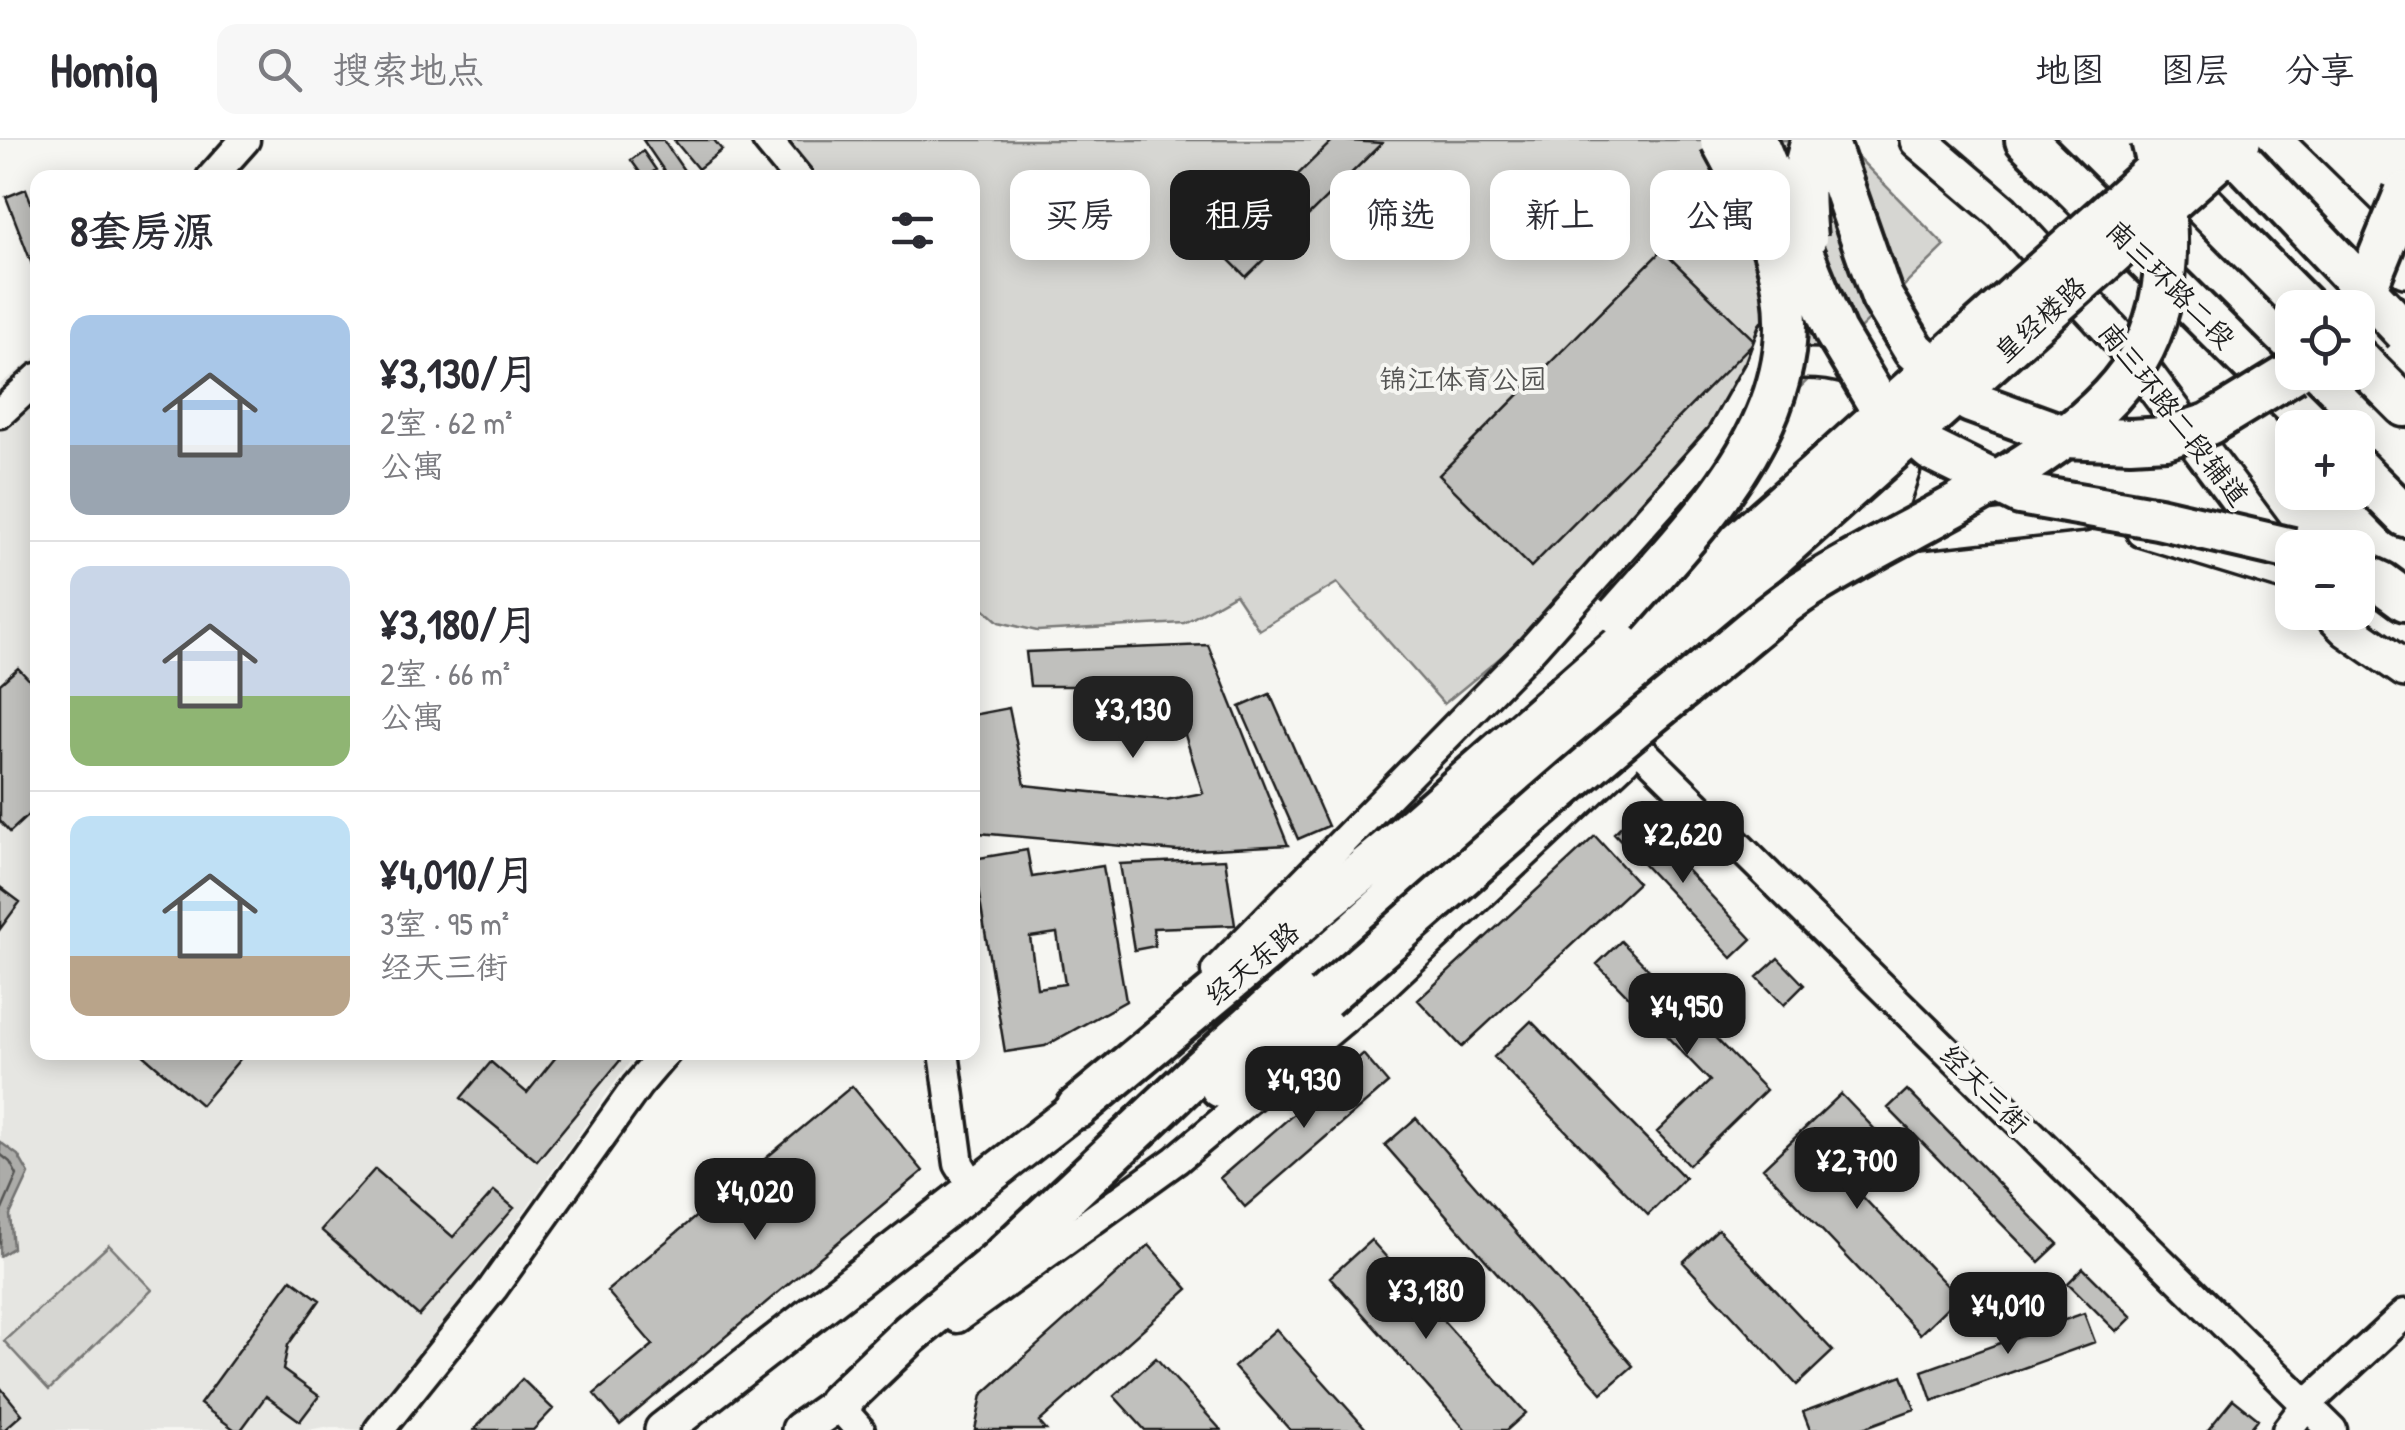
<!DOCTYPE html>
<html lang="zh">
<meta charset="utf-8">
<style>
:root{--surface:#fff;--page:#f7f7f7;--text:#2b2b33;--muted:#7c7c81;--line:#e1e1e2;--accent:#1c1c1c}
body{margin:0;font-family:"Patrick Hand","LXGW WenKai TC",sans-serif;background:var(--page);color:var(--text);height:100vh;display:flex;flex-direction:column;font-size:38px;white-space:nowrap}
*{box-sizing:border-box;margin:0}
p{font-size:32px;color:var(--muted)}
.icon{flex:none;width:55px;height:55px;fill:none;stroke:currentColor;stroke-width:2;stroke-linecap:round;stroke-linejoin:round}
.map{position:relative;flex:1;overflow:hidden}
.details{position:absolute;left:30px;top:30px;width:950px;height:890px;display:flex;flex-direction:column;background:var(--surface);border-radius:20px;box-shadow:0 5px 25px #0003}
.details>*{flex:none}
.top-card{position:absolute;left:1010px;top:30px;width:950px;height:90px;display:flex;gap:20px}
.tools{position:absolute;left:2275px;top:150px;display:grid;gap:20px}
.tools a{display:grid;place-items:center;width:100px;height:100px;border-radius:20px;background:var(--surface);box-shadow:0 5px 25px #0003;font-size:50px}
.price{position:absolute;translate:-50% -85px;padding:0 22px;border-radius:20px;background:var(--accent);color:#fff;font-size:32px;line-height:65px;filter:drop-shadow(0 2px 5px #0008)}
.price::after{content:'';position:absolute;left:50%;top:60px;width:30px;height:22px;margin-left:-15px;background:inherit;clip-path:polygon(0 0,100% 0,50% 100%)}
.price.selected{background:#222;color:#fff}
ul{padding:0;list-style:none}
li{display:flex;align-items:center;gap:30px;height:250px;padding:0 40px}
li+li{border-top:2px solid var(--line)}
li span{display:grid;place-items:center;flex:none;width:280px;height:200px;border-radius:20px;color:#555}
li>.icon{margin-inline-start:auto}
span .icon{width:120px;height:120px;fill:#fffc;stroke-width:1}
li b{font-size:42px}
h2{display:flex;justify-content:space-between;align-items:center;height:120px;padding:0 40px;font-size:42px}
.tag{padding:0 35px;border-radius:20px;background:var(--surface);box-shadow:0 5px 25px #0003;font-size:35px;line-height:90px}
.tag.selected{background:var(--accent);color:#fff}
header{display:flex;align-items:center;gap:60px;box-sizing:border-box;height:140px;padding:0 50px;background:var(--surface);border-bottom:2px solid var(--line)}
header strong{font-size:48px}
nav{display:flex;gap:55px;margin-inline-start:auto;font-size:35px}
.search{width:700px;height:90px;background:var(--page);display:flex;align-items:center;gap:25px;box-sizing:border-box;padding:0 35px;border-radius:20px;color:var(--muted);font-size:38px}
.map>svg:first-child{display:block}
.built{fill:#e6e6e2}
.green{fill:#d6d6d2;stroke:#797977;stroke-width:2.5}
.water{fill:#acaca9;stroke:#727271;stroke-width:2.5}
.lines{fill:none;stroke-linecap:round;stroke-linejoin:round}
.shore{stroke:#565654;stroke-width:2.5}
.building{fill:#c0c0bd;stroke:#1c1c1c;stroke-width:2.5;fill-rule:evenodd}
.minor-casing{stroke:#1c1c1c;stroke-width:35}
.major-casing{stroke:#1c1c1c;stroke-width:42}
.highway-casing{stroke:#1c1c1c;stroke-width:48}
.minor{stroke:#f6f6f2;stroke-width:28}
.major{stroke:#f6f6f2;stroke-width:35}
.highway{stroke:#f6f6f2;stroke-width:40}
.highway-bridge-casing{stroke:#1c1c1c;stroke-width:48;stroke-linecap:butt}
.highway-bridge{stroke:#f6f6f2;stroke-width:40}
.labels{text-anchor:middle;stroke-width:8;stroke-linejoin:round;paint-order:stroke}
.street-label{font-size:28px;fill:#1c1c1c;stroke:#f6f6f2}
.park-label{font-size:28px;fill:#545453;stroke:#f6f6f2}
</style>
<header>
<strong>Homiq</strong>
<div class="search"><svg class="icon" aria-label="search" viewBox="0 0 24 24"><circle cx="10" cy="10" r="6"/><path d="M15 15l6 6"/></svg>搜索地点</div>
<nav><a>地图</a><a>图层</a><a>分享</a></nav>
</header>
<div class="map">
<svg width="2405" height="1290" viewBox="0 0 2405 1290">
<rect width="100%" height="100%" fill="#f6f6f2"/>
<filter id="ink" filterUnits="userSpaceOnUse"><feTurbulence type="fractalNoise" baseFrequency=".01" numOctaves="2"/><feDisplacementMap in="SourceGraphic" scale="20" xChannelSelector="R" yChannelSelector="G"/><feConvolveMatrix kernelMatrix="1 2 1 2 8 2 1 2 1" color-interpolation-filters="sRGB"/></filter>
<g filter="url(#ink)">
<path class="built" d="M 37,216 L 38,912 L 636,913 L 421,1217 L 361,1290 L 325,1287 L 308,1290 L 0,1290 L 0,244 Z"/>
<path class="green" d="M 787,0 L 1841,0 L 1945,106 L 1647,397 L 1444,564 L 1337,443 L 1259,490 L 1235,454 L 1184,483 L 1037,491 L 999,482 L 973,459 L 972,38 L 816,37 Z
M 109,1105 L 152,1150 L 49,1250 L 4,1201 Z"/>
<path class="water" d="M 0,1002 L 18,1015 L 29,1034 L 10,1075 L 13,1108 L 0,1116 Z"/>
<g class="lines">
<path class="shore" d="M 0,1014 L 10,1022 L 17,1035 L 1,1072 L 0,1104"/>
</g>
<path class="building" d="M 643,0 L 663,0 L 685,32 L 676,38 L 669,38 Z
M 674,0 L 714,0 L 722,10 L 698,29 Z
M 1333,0 L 1382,3 L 1246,137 L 1220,111 Z
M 643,11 L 656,30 L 644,38 L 631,20 Z
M 26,49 L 38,80 L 38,125 L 33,127 L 6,57 Z
M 1662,110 L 1755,201 L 1531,427 L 1439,335 Z
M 1208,505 L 1288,705 L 1177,711 L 979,693 L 972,645 L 972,575 L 1009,568 L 1025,645 L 1166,660 L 1203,653 L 1185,595 L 1147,582 L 1144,546 L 1030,546 L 1026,512 Z
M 18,528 L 38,549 L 38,666 L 10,692 L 0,681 L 0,544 Z
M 1270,554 L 1328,686 L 1298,699 L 1240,567 Z
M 1634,674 L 1752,799 L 1732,818 L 1614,693 Z
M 1595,696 L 1638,743 L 1462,907 L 1418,860 Z
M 1027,710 L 1032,737 L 1103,726 L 1126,861 L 1045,906 L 1005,912 L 973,719 ZM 1057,793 L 1065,844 L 1037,848 L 1030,797 Z
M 1225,719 L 1235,785 L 1153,788 L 1155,806 L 1134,810 L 1120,724 Z
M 0,747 L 20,762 L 0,789 Z
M 1621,801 L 1766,950 L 1689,1025 L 1657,992 L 1710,941 L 1597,824 Z
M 1778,818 L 1804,845 L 1784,865 L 1757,837 Z
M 1531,881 L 1685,1038 L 1648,1075 L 1494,917 Z
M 140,912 L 246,912 L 201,965 Z
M 560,912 L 627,912 L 537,1021 L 461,958 L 491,922 L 527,953 Z
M 1363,914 L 1388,943 L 1245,1067 L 1220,1038 Z
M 852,946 L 923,1031 L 620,1285 L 594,1254 L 653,1205 L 607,1151 Z
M 1907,950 L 2058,1104 L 2039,1122 L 1888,968 Z
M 1841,954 L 1883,998 L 1843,1036 L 1958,1157 L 1920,1194 L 1763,1028 Z
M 1416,978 L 1633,1226 L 1602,1253 L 1385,1005 Z
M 375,1029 L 453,1097 L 494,1051 L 514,1068 L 419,1176 L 321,1090 Z
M 1718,1089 L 1833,1211 L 1797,1245 L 1683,1122 Z
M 1371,1100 L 1526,1273 L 1507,1290 L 1466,1290 L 1330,1137 Z
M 1149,1105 L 1188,1149 L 1039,1282 L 1046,1290 L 975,1290 L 982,1255 Z
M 2083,1128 L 2132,1177 L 2117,1192 L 2068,1143 Z
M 291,1139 L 320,1160 L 288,1205 L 283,1230 L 319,1256 L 300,1281 L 266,1256 L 241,1290 L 235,1290 L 200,1264 Z
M 2084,1173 L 2095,1202 L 1932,1261 L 1922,1231 Z
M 1276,1189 L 1367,1290 L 1290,1290 L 1234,1227 Z
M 1156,1218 L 1221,1290 L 1145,1290 L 1114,1256 Z
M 1902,1235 L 1915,1269 L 1858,1290 L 1810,1290 L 1803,1272 Z
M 522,1239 L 553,1269 L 533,1290 L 474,1290 Z
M 0,1247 L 22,1274 L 4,1290 L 0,1290 Z
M 2233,1259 L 2258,1279 L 2249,1290 L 2208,1290 Z"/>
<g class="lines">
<defs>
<path id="minor" d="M 767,0 L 798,38
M 211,38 L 245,0
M 1769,227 C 1804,221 1830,222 1863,234
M 0,273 L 38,238
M 2141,392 L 2292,438
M 1917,393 L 1937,334 L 1931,300
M 1914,395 L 2085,376
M 1638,607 L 2332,1290
M 1216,831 L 1531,510 L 1721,297 L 1760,228 L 1773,193
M 944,912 L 959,1024 L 974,1048
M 957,1178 L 1176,1020 L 1382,847 L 1625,620
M 853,1253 L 837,1264 L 860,1290
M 379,1290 L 493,1148 L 637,946 L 666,912
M 2287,1290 L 2306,1265 L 2405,1174"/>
<path id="major" d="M 1918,0 L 2002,72 L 2120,200 L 2292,431
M 2273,0 L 2405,129
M 2330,472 L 2347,489 L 2405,529
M 663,1290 L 1077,968
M 800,1290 L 837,1264"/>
<path id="highway" d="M 2026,0 L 2316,288
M 2164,25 L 2306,168
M 2358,219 L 2405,266
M 2358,329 L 2405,376
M 2358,432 L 2382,443 L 2405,460
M 1221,947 L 1324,858
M 1077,968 L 1390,708 L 1820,331
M 837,1264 L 910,1194 L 997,1122 L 1197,933 L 1840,357"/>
</defs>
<use href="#minor" class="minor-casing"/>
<use href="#major" class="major-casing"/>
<use href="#highway" class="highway-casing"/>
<use href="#minor" class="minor"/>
<use href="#major" class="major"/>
<use href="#highway" class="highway"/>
<defs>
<path id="highway-bridge" d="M 1756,0 L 1835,192 L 1880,267 L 1931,310 L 2020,354 L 2158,378 L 2292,409
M 1827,0 L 1882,157 L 1914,210 L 1971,262 L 2067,297 L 2130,300 L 2166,298 L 2209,284 L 2294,232
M 2223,0 L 2405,192
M 1806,98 C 1803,67 1800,28 1813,0
M 2350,168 L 2369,141 L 2405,53
M 1820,331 L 2189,0
M 1840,357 L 2240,0
M 1618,475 C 1707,373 1821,265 1776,117 C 1764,76 1741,38 1721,0
M 1324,858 C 1444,754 1561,646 1685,546 C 1724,515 1761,479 1803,451 C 1898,388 2079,320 2137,221 C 2176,155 2170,72 2152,0"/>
</defs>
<use href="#highway-bridge" class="highway-bridge-casing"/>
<use href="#highway-bridge" class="highway-bridge"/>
</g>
</g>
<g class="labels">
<g class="street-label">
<text transform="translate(2171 144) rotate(45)" y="10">南三环路二段</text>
<text transform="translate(2040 179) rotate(-42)" y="10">皇经楼路</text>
<text transform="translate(2174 274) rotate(52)" y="10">南三环路二段辅道</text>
<text transform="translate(1252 823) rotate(-40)" y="10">经天东路</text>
<text transform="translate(1985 949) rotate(45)" y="10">经天三街</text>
</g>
<g class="park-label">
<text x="1463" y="249">锦江体育公园</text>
</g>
</g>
</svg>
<div class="tools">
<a><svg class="icon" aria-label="locate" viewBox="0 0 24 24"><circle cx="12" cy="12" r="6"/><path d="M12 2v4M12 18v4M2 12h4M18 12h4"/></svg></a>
<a>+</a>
<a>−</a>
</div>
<b class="price selected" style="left:1133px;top:621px">¥3,130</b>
<b class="price" style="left:1683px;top:746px">¥2,620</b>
<b class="price" style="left:1687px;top:918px">¥4,950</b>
<b class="price" style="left:1304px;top:991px">¥4,930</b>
<b class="price" style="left:1857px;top:1072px">¥2,700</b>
<b class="price" style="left:755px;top:1103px">¥4,020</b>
<b class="price" style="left:1426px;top:1202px">¥3,180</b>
<b class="price" style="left:2008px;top:1217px">¥4,010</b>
<div class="top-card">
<a class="tag">买房</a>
<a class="tag selected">租房</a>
<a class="tag">筛选</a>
<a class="tag">新上</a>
<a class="tag">公寓</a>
</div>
<section class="details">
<h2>8套房源<svg class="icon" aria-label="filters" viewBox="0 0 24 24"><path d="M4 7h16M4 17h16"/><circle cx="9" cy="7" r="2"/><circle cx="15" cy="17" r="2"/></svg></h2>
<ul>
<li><span style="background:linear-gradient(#a9c7e8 65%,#9aa5b1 0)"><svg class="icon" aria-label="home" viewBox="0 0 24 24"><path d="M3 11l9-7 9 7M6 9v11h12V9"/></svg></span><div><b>¥3,130/月</b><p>2室 · 62 m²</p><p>公寓</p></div></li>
<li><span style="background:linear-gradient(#c9d6e8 65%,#8fb573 0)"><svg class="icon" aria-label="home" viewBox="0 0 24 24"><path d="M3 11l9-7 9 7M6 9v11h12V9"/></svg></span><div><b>¥3,180/月</b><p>2室 · 66 m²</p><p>公寓</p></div></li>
<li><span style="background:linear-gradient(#bfe0f5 70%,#b9a48a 0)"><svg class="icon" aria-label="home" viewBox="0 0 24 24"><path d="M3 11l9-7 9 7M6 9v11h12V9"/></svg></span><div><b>¥4,010/月</b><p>3室 · 95 m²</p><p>经天三街</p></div></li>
</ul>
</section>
</div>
